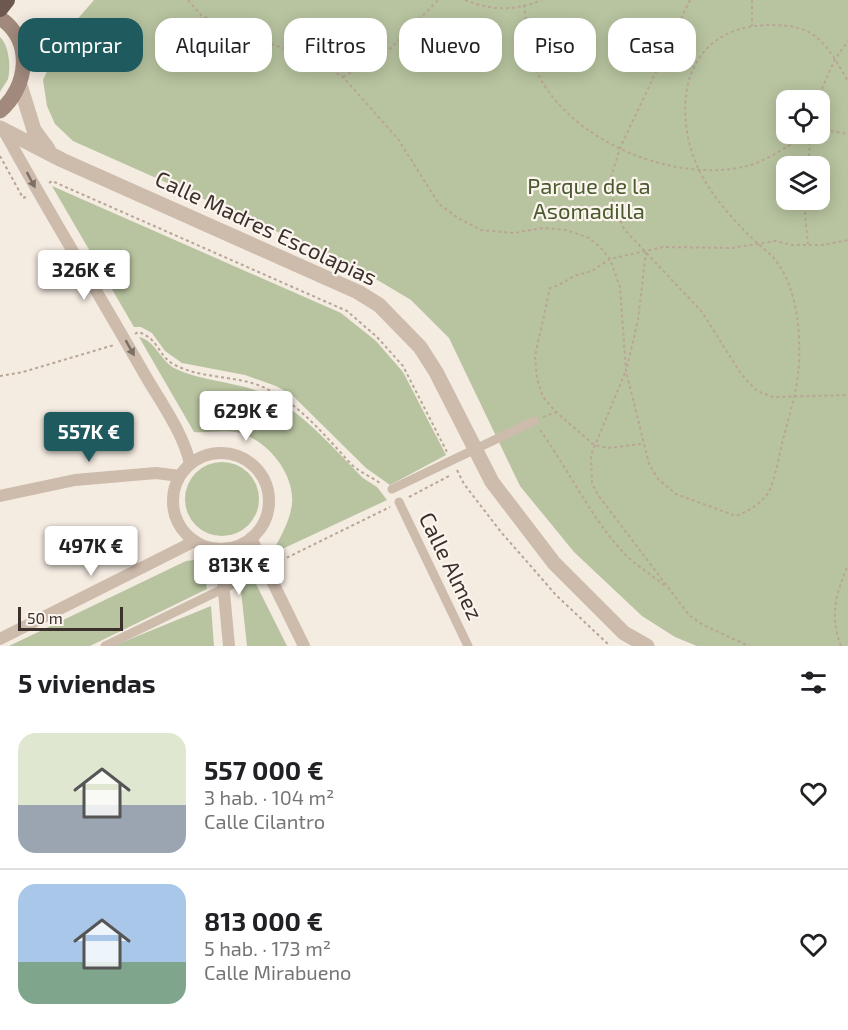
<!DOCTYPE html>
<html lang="es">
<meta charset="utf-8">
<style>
:root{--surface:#fff;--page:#f2f2f2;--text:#202124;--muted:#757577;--line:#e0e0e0;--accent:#1f5a5e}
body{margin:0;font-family:"Exo 2",sans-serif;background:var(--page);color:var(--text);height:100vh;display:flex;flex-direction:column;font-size:22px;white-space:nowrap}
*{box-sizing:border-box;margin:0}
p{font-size:20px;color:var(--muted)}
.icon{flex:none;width:33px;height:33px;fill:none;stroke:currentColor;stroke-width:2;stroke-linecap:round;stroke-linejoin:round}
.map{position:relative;height:646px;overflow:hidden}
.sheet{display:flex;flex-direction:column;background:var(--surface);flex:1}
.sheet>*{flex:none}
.top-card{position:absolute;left:18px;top:18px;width:813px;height:54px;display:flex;gap:12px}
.controls{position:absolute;left:776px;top:90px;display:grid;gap:12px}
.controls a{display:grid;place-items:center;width:54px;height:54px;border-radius:12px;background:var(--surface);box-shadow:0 3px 15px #0003;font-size:30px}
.scale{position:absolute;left:18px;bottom:15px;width:105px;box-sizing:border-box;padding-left:6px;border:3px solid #3b302b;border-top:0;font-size:16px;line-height:21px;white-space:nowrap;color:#3b302b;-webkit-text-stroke:4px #fbf5ee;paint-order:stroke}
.price{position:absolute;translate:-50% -51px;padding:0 14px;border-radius:6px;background:#fff;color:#222;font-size:20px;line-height:39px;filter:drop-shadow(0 2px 3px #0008)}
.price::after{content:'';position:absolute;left:50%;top:36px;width:18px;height:14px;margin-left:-9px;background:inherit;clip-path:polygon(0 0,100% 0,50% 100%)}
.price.active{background:var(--accent);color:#fff}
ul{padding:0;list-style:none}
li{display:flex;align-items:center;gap:18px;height:150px;padding:0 18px}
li+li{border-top:2px solid var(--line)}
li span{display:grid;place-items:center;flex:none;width:168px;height:120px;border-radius:18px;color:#555}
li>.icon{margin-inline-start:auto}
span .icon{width:72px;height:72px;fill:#fffc;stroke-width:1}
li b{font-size:26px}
h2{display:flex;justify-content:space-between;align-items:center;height:72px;padding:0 18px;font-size:26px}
.chip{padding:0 21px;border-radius:18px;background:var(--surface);box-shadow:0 3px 15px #0003;font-size:21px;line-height:54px}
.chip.active{background:var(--accent);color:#fff}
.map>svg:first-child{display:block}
.green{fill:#b8c4a0;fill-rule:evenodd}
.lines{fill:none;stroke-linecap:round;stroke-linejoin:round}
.path{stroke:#b9a596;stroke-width:2;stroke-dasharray:3 3;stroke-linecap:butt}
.pedestrian{stroke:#cdbbac;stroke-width:9}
.minor{stroke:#cdbbac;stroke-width:12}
.tertiary{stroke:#cdbbac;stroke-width:15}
.secondary{stroke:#a18a7d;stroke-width:15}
.trunk{stroke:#6c584f;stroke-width:16}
.pedestrian-bridge{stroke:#cdbbac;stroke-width:9}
.oneway{fill:#7d6f65}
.labels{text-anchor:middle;stroke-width:4.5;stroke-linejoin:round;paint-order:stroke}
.park-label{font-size:22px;fill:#4a5a2e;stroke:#fbf5ee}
.street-label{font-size:22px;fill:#3b302b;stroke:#fbf5ee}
</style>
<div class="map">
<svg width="848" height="646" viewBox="0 0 848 646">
<rect width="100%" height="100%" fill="#f4ebe1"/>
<path class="green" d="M 94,0 L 848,0 L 848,646 L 697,646 L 675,637 L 642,616 L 574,552 L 520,486 L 449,338 L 411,300 L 354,266 L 73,141 L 55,124 L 47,106 L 43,80 L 63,36 ZM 786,100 L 819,100 L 819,134 L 786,134 ZM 786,166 L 819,166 L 819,200 L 786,200 Z
M 0,37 C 9,45 11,67 8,79 C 6,83 2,88 0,92 Z
M 52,186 L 341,313 L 376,341 L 403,372 L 446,455 L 390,485 L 366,468 L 292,395 L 276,386 L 245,375 L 182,363 L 165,351 L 152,333 L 141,327 L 134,327 Z
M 139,337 C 155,340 161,362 176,369 C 206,383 240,381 269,396 C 304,413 336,451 363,478 L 377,487 L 387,500 L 278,551 L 275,547 C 283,533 290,519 292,504 C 295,473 266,438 236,432 C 222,430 208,433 194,432 Z
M185 499a37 37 0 1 1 74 0a37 37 0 1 1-74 0Z
M 194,560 L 203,565 L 207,589 L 90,646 L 9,646 L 186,561 Z
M 244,562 L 247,566 L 287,646 L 247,646 L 238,563 Z
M 211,606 L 214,646 L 114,646 L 123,642 Z"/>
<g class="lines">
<path class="path" d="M 188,0 L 201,15 L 232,31 L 304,55 L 343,77 L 398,139 L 439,204 L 458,218 L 481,230 L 514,233 L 543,228 L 566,230 L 589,238 L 599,246 L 610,259 L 620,287 L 626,371 L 649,464 L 658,479 L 676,494 L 736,516 C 748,511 760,505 768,493 C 775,483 780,449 784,436 C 789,416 796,395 798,374 C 802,341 798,288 776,261 C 771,254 763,248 756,242 C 722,209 691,174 686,124 C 680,66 709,26 769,25 C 785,25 803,26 816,37 C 830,48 839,66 848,81
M 465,0 C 493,11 514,11 542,0
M 690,0 L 620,148 L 609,184 L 615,208 L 624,229 L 702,312 L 741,374 L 757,391 L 773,397 L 848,395
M 752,0 L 752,26
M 524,5 C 527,29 528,54 539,76 C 573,142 675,184 747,166 C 771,160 790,142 812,134
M 343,77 L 388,51 L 438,0
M 817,100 L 835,59 L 848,41
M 819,132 L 826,130 L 848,134
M 805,137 L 810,145 L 808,166
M 0,156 L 23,198 L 26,197
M 49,183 L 52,181 L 347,311 L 377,337 L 403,366 L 447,452
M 806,200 L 805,215 L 808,244
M 135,334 L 138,332 C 159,338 158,357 175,365 C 198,377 227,376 252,383 C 294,396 323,434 352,465 C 361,473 372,477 381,484
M 627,367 L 638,320 L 646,252
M 625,373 L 591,455 L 592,483 L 598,495 L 689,615 L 703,625 L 749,646
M 0,376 L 23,372 L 114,345
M 543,417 L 556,412
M 540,430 C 568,469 589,514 621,550 C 633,564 651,574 665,586
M 641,444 L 608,448 L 594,445 L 556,412 L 543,397 L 537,379 L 535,356 L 550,288 L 559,285 L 574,276 L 592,271 L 610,259 L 663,247 L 732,248 L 775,241 L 792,245 L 823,245 L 848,240
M 457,470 L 464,484 L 501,532 L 556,595 L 610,646
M 409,497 L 449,476
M 276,563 L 390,507
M 841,646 C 829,615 836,594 848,565"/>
<path class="pedestrian" d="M 399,502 L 468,646
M 105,646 L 266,568"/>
<path class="minor" d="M 3,129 C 48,212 98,292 145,375 C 160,401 184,434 190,464
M173 501a48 48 0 1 1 96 0a48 48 0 1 1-96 0Z
M 0,496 L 75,480 L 156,473 L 180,476
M 251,538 L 304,646
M 220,549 L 229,646
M 0,639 L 195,541"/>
<path class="tertiary" d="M 20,85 L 34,130 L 48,149
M 0,128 L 62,160 L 358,292 L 379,305 L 420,347 L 436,372 L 492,482 L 554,563 L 624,633 L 647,646"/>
<path class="secondary" d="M 0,18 C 34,41 28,87 0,111"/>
<path class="trunk" d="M 0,9 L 7,0"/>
<path class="pedestrian-bridge" d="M 392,489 L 534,421"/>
</g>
<defs><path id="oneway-solid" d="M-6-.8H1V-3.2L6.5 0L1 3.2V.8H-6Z" transform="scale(1.5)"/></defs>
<g class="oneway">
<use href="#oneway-solid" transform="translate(31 180) rotate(62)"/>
<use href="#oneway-solid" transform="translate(130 348) rotate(61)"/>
</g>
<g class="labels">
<g class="park-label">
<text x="589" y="194">Parque de la<tspan x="589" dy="25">Asomadilla</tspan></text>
</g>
<g class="street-label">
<text transform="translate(266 228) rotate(25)" y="8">Calle Madres Escolapias</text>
<text transform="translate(451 566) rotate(64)" y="8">Calle Almez</text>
</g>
</g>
</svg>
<div class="controls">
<a><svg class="icon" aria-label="locate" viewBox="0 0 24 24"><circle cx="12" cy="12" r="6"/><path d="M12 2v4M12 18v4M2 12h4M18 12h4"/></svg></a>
<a><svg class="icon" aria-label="layers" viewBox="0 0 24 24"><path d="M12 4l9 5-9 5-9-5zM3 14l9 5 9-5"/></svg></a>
</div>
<div class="scale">50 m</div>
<b class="price" style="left:84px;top:301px">326K €</b>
<b class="price" style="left:246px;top:442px">629K €</b>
<b class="price active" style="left:89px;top:463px">557K €</b>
<b class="price" style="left:91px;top:577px">497K €</b>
<b class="price" style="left:239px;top:596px">813K €</b>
<div class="top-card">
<a class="chip active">Comprar</a>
<a class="chip">Alquilar</a>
<a class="chip">Filtros</a>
<a class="chip">Nuevo</a>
<a class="chip">Piso</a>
<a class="chip">Casa</a>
</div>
</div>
<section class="sheet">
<h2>5 viviendas<svg class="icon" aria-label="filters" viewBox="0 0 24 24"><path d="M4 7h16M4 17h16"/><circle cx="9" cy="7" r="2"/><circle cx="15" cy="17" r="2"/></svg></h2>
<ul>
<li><span style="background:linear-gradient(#dfe7d0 60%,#9aa5b1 0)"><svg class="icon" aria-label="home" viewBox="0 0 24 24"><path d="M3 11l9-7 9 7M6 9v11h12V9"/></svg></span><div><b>557 000 €</b><p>3 hab. · 104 m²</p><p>Calle Cilantro</p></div><svg class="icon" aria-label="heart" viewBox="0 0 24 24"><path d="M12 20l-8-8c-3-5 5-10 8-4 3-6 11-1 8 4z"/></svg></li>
<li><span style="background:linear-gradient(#a9c7e8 65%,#7fa58c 0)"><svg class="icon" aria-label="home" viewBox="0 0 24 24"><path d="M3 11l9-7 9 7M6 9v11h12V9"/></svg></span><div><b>813 000 €</b><p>5 hab. · 173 m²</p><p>Calle Mirabueno</p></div><svg class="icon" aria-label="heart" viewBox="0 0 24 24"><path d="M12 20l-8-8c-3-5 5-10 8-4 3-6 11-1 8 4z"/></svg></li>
</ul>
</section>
